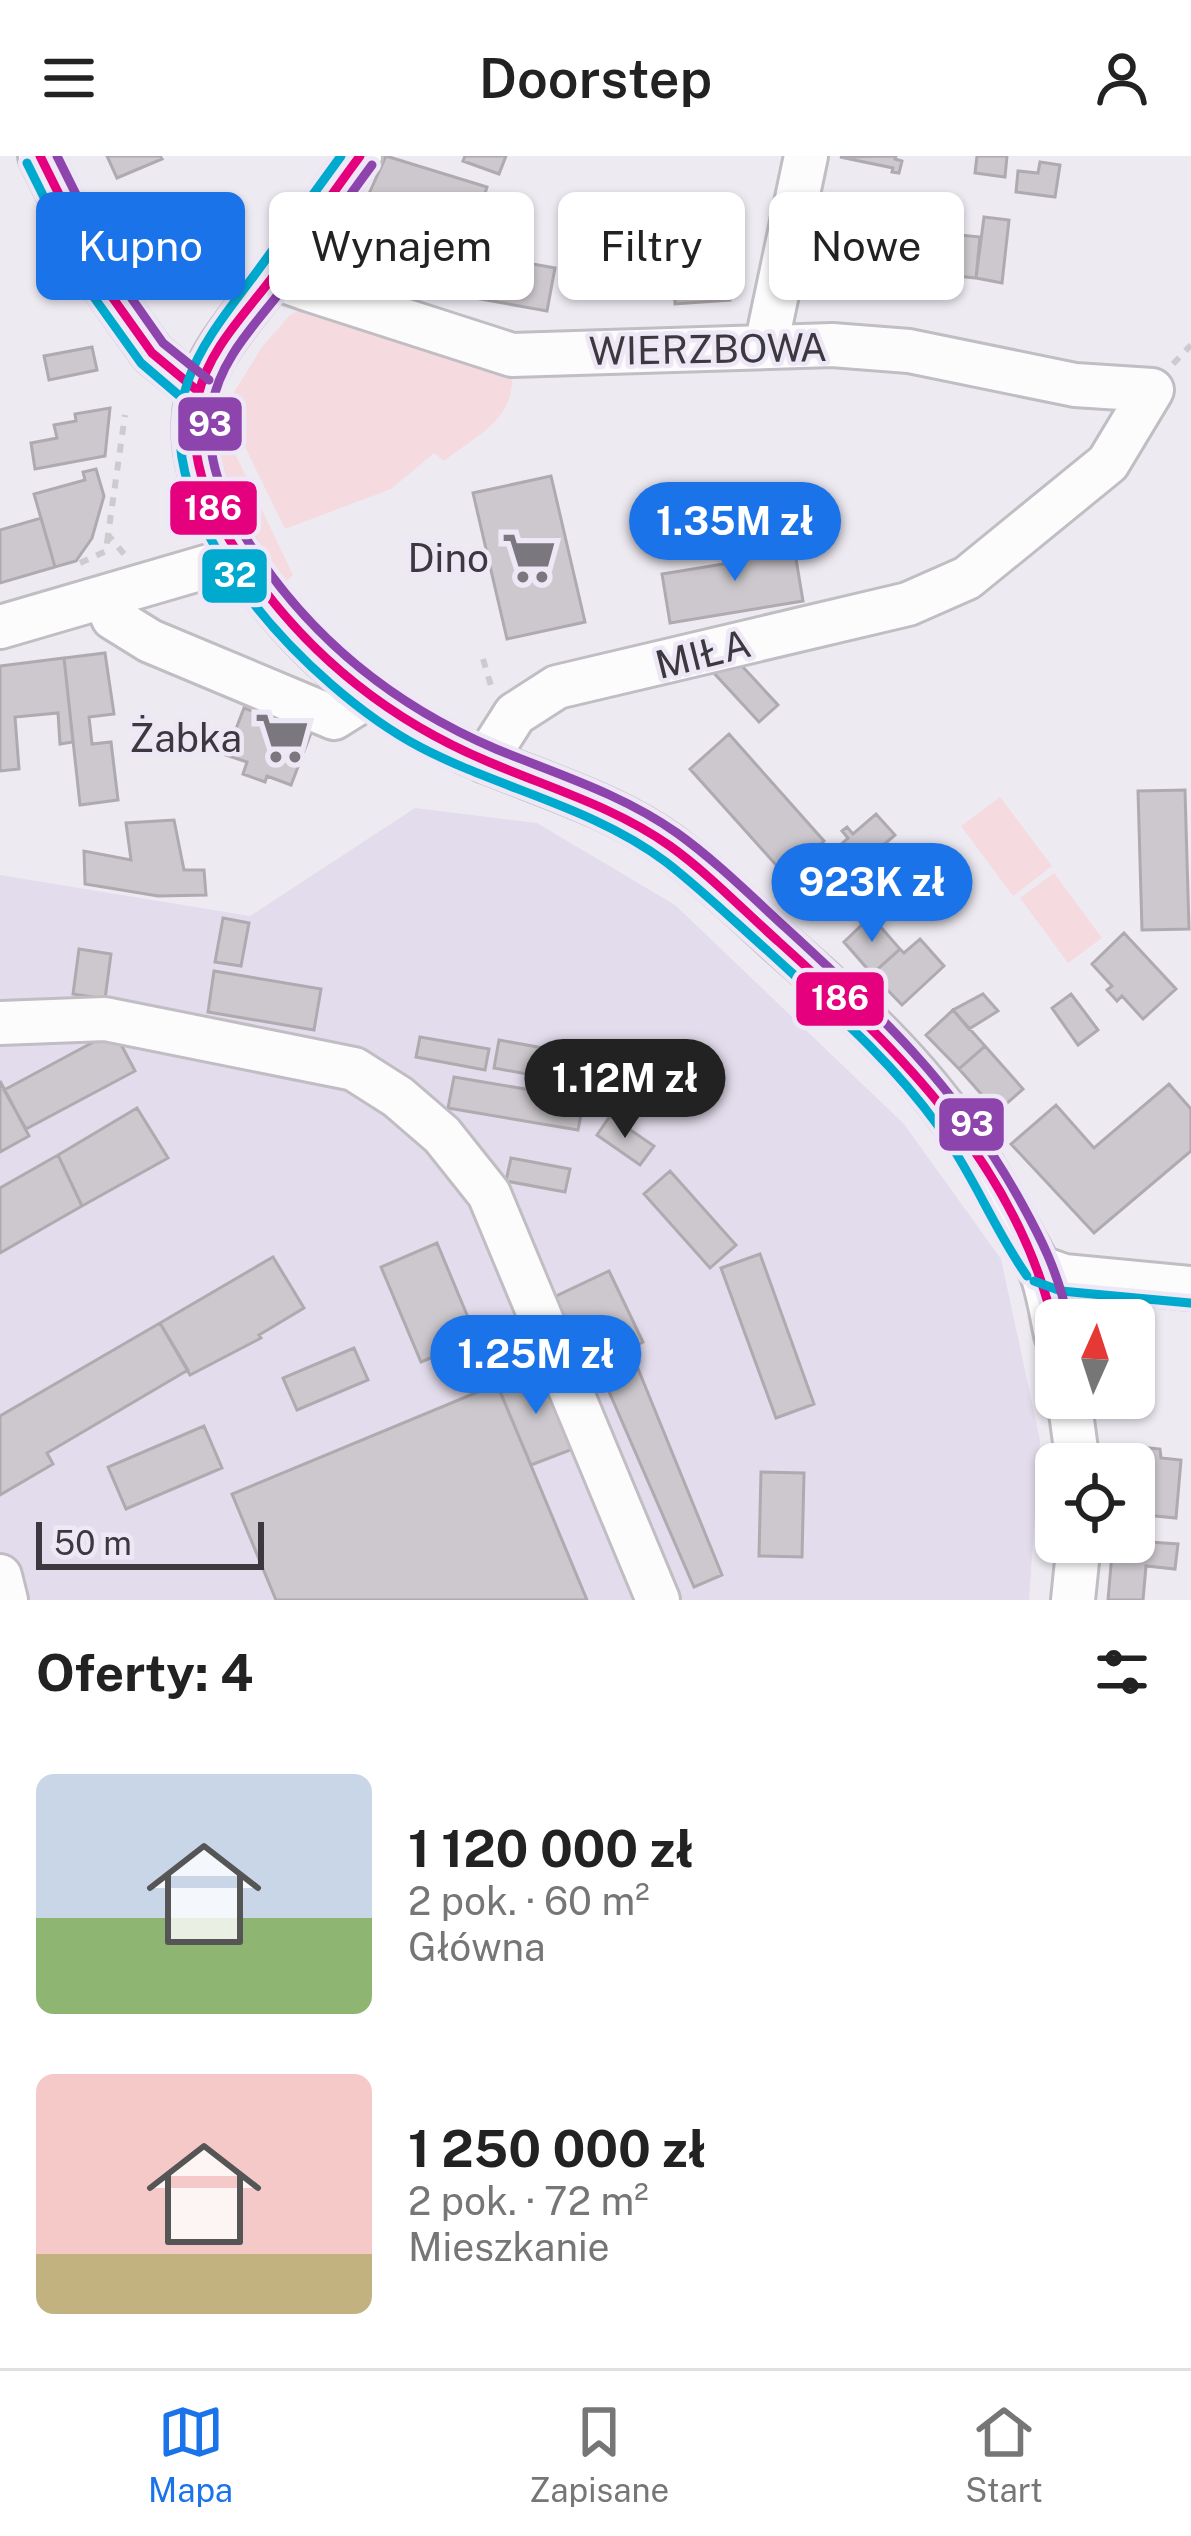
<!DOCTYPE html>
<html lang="pl">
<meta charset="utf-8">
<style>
:root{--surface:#fff;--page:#f6f6f6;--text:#222;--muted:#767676;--line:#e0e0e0;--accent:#1a73e8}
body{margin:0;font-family:"Public Sans",sans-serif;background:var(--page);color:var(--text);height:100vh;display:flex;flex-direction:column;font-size:45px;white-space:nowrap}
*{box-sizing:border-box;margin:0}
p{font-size:39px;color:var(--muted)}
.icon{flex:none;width:66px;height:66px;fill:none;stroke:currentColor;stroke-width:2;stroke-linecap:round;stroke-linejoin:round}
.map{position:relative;height:1444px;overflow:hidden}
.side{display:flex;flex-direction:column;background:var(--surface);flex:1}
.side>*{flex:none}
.guide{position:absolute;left:36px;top:36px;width:1119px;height:108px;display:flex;gap:24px}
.needle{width:78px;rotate:3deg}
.tools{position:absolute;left:1035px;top:1143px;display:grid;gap:24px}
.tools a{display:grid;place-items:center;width:120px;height:120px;border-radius:18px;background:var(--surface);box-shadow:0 3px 9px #0004;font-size:60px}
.scale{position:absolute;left:36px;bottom:30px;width:228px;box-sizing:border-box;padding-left:12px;border:6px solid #3b393f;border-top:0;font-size:33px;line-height:42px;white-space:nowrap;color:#3b393f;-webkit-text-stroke:9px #ede7f6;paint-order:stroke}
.price{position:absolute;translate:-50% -102px;padding:0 27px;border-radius:42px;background:var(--accent);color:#fff;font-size:39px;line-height:78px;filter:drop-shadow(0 3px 6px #0008)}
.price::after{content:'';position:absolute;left:50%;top:72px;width:36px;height:27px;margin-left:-18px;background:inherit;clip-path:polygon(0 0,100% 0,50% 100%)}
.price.active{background:#222;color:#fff}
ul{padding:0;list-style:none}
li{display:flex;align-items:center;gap:36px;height:300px;padding:0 36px}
li span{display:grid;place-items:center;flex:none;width:336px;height:240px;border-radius:18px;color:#555}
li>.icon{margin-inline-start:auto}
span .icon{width:144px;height:144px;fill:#fffc;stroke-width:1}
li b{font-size:51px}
h2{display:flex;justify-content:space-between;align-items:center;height:144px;padding:0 36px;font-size:51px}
.tag{padding:0 42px;border-radius:18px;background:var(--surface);box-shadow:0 3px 9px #0004;font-size:42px;line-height:108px}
.tag.active{background:var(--accent);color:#fff}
header{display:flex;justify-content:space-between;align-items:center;height:156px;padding:0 36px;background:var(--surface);font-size:54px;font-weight:600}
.dock{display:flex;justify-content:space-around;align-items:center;height:168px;border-top:3px solid var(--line);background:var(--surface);font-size:33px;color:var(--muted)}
.dock a{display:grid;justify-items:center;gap:6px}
.dock .active{color:var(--accent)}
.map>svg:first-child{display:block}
.built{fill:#e3dcec}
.green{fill:#f5dae0}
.building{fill:#ccc8cd;stroke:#afaaaf;stroke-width:3}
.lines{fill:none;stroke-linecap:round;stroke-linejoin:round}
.minor-casing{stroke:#c0bdc3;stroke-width:48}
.path{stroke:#cccccf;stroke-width:6;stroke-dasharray:9 9;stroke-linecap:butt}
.minor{stroke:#fcfcfd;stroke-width:42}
.bus-1-casing{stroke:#ede7f6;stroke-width:18}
.bus-2-casing{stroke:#ede7f6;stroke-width:18}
.bus-3-casing{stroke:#ede7f6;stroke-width:18}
.bus-1{stroke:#e5007d;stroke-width:9}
.bus-2{stroke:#00a9ce;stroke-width:9}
.bus-3{stroke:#8e44ad;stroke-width:9}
.labels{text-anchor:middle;stroke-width:9;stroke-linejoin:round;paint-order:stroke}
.street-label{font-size:39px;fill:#3b393f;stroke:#ede7f6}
.poi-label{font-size:39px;fill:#3b393f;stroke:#ede7f6;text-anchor:end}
.line-badge{stroke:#ede7f6;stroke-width:4.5}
.badge-label{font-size:33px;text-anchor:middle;font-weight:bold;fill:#fff}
</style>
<header><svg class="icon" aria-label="menu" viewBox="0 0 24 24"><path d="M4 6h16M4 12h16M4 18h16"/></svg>Doorstep<svg class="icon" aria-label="person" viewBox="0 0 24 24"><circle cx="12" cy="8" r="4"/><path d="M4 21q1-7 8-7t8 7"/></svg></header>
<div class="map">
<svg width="1191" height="1444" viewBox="0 0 1191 1444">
<rect width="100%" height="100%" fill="#eeeaf2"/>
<path class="built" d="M 415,652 L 537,667 L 675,749 L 904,968 L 1001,1103 L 1040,1284 L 1029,1444 L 0,1444 L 0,719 L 250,760 Z"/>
<path class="green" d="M 313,147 L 512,218 C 515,264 477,279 444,305 L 434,297 L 391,333 L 285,373 L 233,266 L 231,241 L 262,191 L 290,159 Z
M 218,246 L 226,279 L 293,419 L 285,427 C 242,376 206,314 218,246 Z
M 1000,641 L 1052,710 L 1013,740 L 961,670 Z
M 1054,717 L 1102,782 L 1068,807 L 1020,742 Z"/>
<path class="building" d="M 107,0 L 160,0 L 162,3 L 117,22 Z
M 386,0 L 487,31 L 482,47 L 497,52 L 489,75 L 460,65 L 456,75 L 393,55 L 388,72 L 358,62 Z
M 465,0 L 506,0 L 499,18 L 463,5 Z
M 896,0 L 895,3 L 902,5 L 899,17 L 892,16 L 893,12 L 840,1 Z
M 977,0 L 1007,0 L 1005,21 L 975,17 Z
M 1040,6 L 1060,9 L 1055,41 L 1016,36 L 1018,15 L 1038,17 Z
M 814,56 L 900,65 L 894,118 L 809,109 Z
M 984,61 L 1009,64 L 1002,127 L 976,122 Z
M 901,73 L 980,81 L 976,122 L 897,114 Z
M 140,75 L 159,82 L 153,98 L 148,97 L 146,102 L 138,99 L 140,93 L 134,91 Z
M 483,99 L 555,112 L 547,155 L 475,142 Z
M 727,105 L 730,144 L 675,148 L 673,108 Z
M 92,191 L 97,214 L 49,224 L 44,200 Z
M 110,252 L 105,300 L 35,313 L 31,287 L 57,282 L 54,269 L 76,265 L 75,258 Z
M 96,313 L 104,340 L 92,382 L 76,405 L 55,411 L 34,338 L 85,324 L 83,316 Z
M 551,320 L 585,466 L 507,483 L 473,337 Z
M 41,362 L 55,411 L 0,427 L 0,374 Z
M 793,385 L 803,445 L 670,467 L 662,418 L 736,406 L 737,395 Z
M 105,497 L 114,558 L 89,561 L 92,588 L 111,586 L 118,644 L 80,649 L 64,502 Z
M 64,502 L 73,586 L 60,588 L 58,557 L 15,561 L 19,613 L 0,615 L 0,510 Z
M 742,510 L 778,549 L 759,566 L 712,515 Z
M 244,552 L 311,577 L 291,629 L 267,620 L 265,626 L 243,618 L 247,606 L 226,599 Z
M 729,578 L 824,685 L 786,720 L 690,613 Z
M 1185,634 L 1189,773 L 1142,774 L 1138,635 Z
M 876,658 L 895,679 L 845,722 L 826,702 L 848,682 L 842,675 L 847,671 L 853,678 Z
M 174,664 L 184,714 L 204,714 L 206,739 L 158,740 L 85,728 L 84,695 L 131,704 L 126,667 Z
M 871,760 L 900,793 L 872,818 L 844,786 Z
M 223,762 L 249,767 L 241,810 L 215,806 Z
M 1124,777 L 1176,833 L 1143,863 L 1122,840 L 1117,845 L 1107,834 L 1112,830 L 1092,808 Z
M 920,783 L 944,810 L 902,849 L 872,818 L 900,793 L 904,797 Z
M 79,793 L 111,798 L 105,843 L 73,838 Z
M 214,815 L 321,833 L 314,874 L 208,856 Z
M 983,838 L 998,855 L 969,873 L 953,854 Z
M 1071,838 L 1098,874 L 1078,889 L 1052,852 Z
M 953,854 L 985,890 L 959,913 L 926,879 Z
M 114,875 L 135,915 L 26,973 L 4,934 Z
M 420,881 L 489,893 L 485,914 L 416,901 Z
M 499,884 L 554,894 L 549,922 L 494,912 Z
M 985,890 L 1023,933 L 997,956 L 959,913 Z
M 454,921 L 584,943 L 578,974 L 448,952 Z
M 0,925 L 29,980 L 0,996 Z
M 1169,928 L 1191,953 L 1191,995 L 1094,1077 L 1011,988 L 1056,949 L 1094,992 Z
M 137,952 L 168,1002 L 82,1050 L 58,999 Z
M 610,960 L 654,990 L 640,1009 L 597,979 Z
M 58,999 L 82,1050 L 0,1097 L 0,1032 Z
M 511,1002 L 570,1013 L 565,1036 L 506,1025 Z
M 670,1015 L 736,1089 L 710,1112 L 644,1038 Z
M 437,1087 L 477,1183 L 421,1206 L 381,1111 Z
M 760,1098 L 814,1248 L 776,1262 L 721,1112 Z
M 273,1101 L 304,1152 L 259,1179 L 261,1182 L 190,1219 L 160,1167 Z
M 609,1115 L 643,1186 L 586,1214 L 552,1142 Z
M 160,1167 L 188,1214 L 47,1297 L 53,1308 L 0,1339 L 0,1260 Z
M 354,1192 L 368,1224 L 297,1254 L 283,1222 Z
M 630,1193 L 722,1419 L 694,1431 L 597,1208 Z
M 542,1214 L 573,1293 L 531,1309 L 498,1231 Z
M 497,1228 L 587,1444 L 276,1444 L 232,1338 Z
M 204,1270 L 222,1312 L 126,1353 L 108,1311 Z
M 1122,1289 L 1160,1293 L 1161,1302 L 1181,1304 L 1176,1362 L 1134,1358 L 1134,1308 L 1120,1308 Z
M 761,1316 L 804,1317 L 802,1401 L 759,1400 Z
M 1134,1385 L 1178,1388 L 1175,1413 L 1146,1410 L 1143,1444 L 1108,1444 L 1113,1386 Z"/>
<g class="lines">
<defs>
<path id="minor" d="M 40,0 L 105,131 L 152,197 L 199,236
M 360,0 C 331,39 303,79 275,118 C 248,154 208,195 198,240 C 186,293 205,341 231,386 C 289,487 382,563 489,606 C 550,631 616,651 670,690 C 708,719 744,754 779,786 C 831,832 884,878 928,932 C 972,985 1005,1049 1038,1109 C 1048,1129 1051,1157 1056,1179
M 276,116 L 290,127 L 310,134 L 512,199 L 832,189 L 909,195 L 1075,229 L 1152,234 L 1108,307 L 967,422 L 908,448 L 557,531 L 515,558 L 485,605
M 766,190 L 806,0
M 104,441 L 113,462 L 150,485 L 334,562 L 369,540
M 0,471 L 240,401
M 0,867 L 105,863 L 354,913 L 398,941 L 442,979 L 489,1038 L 658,1444
M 1039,1111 L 1064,1120 L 1191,1132
M 1069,1242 L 1078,1308
M 0,1420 L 6,1444
M 1073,1444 L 1079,1386"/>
</defs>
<use href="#minor" class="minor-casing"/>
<path class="path" d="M 1173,208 L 1191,189
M 124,398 L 108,379 L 125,259
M 80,407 L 106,395 L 108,379
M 483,503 L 492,533"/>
<use href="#minor" class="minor"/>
<defs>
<path id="bus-1" d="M 40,0 L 105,131 L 152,197 L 199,236
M 360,0 C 331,39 304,79 275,118 C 247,156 209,192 198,240 C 186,294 207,349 236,394 C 298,491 384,562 489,606 C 550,632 615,651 670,690 C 709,718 743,754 779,786 C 900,895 1021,1013 1056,1179"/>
<path id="bus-2" d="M 341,0 C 313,39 284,78 256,117 C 231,151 202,185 188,225 C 140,359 312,534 420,591 C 500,633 593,651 666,706 C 702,734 735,766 769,796 C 829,851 891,904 939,971 C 973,1018 994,1073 1027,1120
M 27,7 L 93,140 L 141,207 L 189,248
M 1034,1125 L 1061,1135 L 1190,1147"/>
<path id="bus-3" d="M 57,0 L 118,123 L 163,187 L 209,224
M 372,9 C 343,48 316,88 287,127 C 259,165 220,201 212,250 C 203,298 223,346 249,387 C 309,481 393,549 496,593 C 557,618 622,638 677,677 C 716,705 751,740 786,772 C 878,856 955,929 1017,1039 C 1040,1080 1059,1117 1068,1164"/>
</defs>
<use href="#bus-1" class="bus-1-casing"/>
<use href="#bus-2" class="bus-2-casing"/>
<use href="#bus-3" class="bus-3-casing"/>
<use href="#bus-1" class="bus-1"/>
<use href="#bus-2" class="bus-2"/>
<use href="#bus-3" class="bus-3"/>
</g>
<defs>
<symbol id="supermarket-bare" viewBox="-9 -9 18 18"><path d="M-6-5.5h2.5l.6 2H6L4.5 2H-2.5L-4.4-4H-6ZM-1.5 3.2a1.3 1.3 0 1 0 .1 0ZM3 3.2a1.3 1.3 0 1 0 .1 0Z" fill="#7a777e" stroke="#ede7f6" stroke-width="2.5" paint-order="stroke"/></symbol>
</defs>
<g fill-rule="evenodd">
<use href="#supermarket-bare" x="491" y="364" width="76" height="76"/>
<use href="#supermarket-bare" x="244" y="544" width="76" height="76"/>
</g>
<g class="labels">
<g class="street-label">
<text transform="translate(708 193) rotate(-1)" y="14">WIERZBOWA</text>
<text transform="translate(703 498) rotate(-14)" y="14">MIŁA</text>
</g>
<g class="poi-label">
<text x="489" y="416">Dino</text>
<text x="242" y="596">Żabka</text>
</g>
</g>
<g class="line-badge">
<rect x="176" y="239" width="68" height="58" rx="12" fill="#8e44ad"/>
<rect x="168" y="323" width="91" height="58" rx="12" fill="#e5007d"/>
<rect x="200" y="391" width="69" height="58" rx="12" fill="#00a9ce"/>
<rect x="794" y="814" width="92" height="58" rx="12" fill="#e5007d"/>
<rect x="937" y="940" width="69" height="57" rx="12" fill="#8e44ad"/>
</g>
<g class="badge-label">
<text x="210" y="280">93</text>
<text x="213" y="364">186</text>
<text x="235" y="431">32</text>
<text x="840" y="854">186</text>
<text x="972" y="980">93</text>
</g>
</svg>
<div class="tools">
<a><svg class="needle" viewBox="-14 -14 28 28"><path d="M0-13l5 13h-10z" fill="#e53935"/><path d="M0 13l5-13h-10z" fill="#767676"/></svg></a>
<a><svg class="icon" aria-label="locate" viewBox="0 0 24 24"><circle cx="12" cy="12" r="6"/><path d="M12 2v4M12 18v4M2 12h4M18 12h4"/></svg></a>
</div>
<div class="scale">50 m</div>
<b class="price" style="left:735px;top:428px">1.35M zł</b>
<b class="price" style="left:872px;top:789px">923K zł</b>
<b class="price active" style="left:625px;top:985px">1.12M zł</b>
<b class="price" style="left:536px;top:1261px">1.25M zł</b>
<div class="guide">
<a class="tag active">Kupno</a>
<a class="tag">Wynajem</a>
<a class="tag">Filtry</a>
<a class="tag">Nowe</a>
</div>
</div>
<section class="side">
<h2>Oferty: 4<svg class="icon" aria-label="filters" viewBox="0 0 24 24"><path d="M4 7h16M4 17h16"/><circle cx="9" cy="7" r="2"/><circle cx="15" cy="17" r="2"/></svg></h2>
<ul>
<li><span style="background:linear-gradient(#c9d6e8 60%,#8fb573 0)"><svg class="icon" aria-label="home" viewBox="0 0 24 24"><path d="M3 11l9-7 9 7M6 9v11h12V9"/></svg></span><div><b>1 120 000 zł</b><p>2 pok. · 60 m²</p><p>Główna</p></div></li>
<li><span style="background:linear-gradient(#f6c9c9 75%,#c2b280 0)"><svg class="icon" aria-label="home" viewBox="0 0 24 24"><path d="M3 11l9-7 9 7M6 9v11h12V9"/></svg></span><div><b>1 250 000 zł</b><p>2 pok. · 72 m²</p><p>Mieszkanie</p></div></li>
</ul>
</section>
<nav class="dock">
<a class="active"><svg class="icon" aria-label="map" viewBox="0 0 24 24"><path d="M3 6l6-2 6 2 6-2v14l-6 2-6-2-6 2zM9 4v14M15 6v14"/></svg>Mapa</a>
<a><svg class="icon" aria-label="saved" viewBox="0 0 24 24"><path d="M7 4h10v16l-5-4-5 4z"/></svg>Zapisane</a>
<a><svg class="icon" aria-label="home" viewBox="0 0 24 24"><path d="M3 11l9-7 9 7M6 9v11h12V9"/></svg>Start</a>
</nav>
